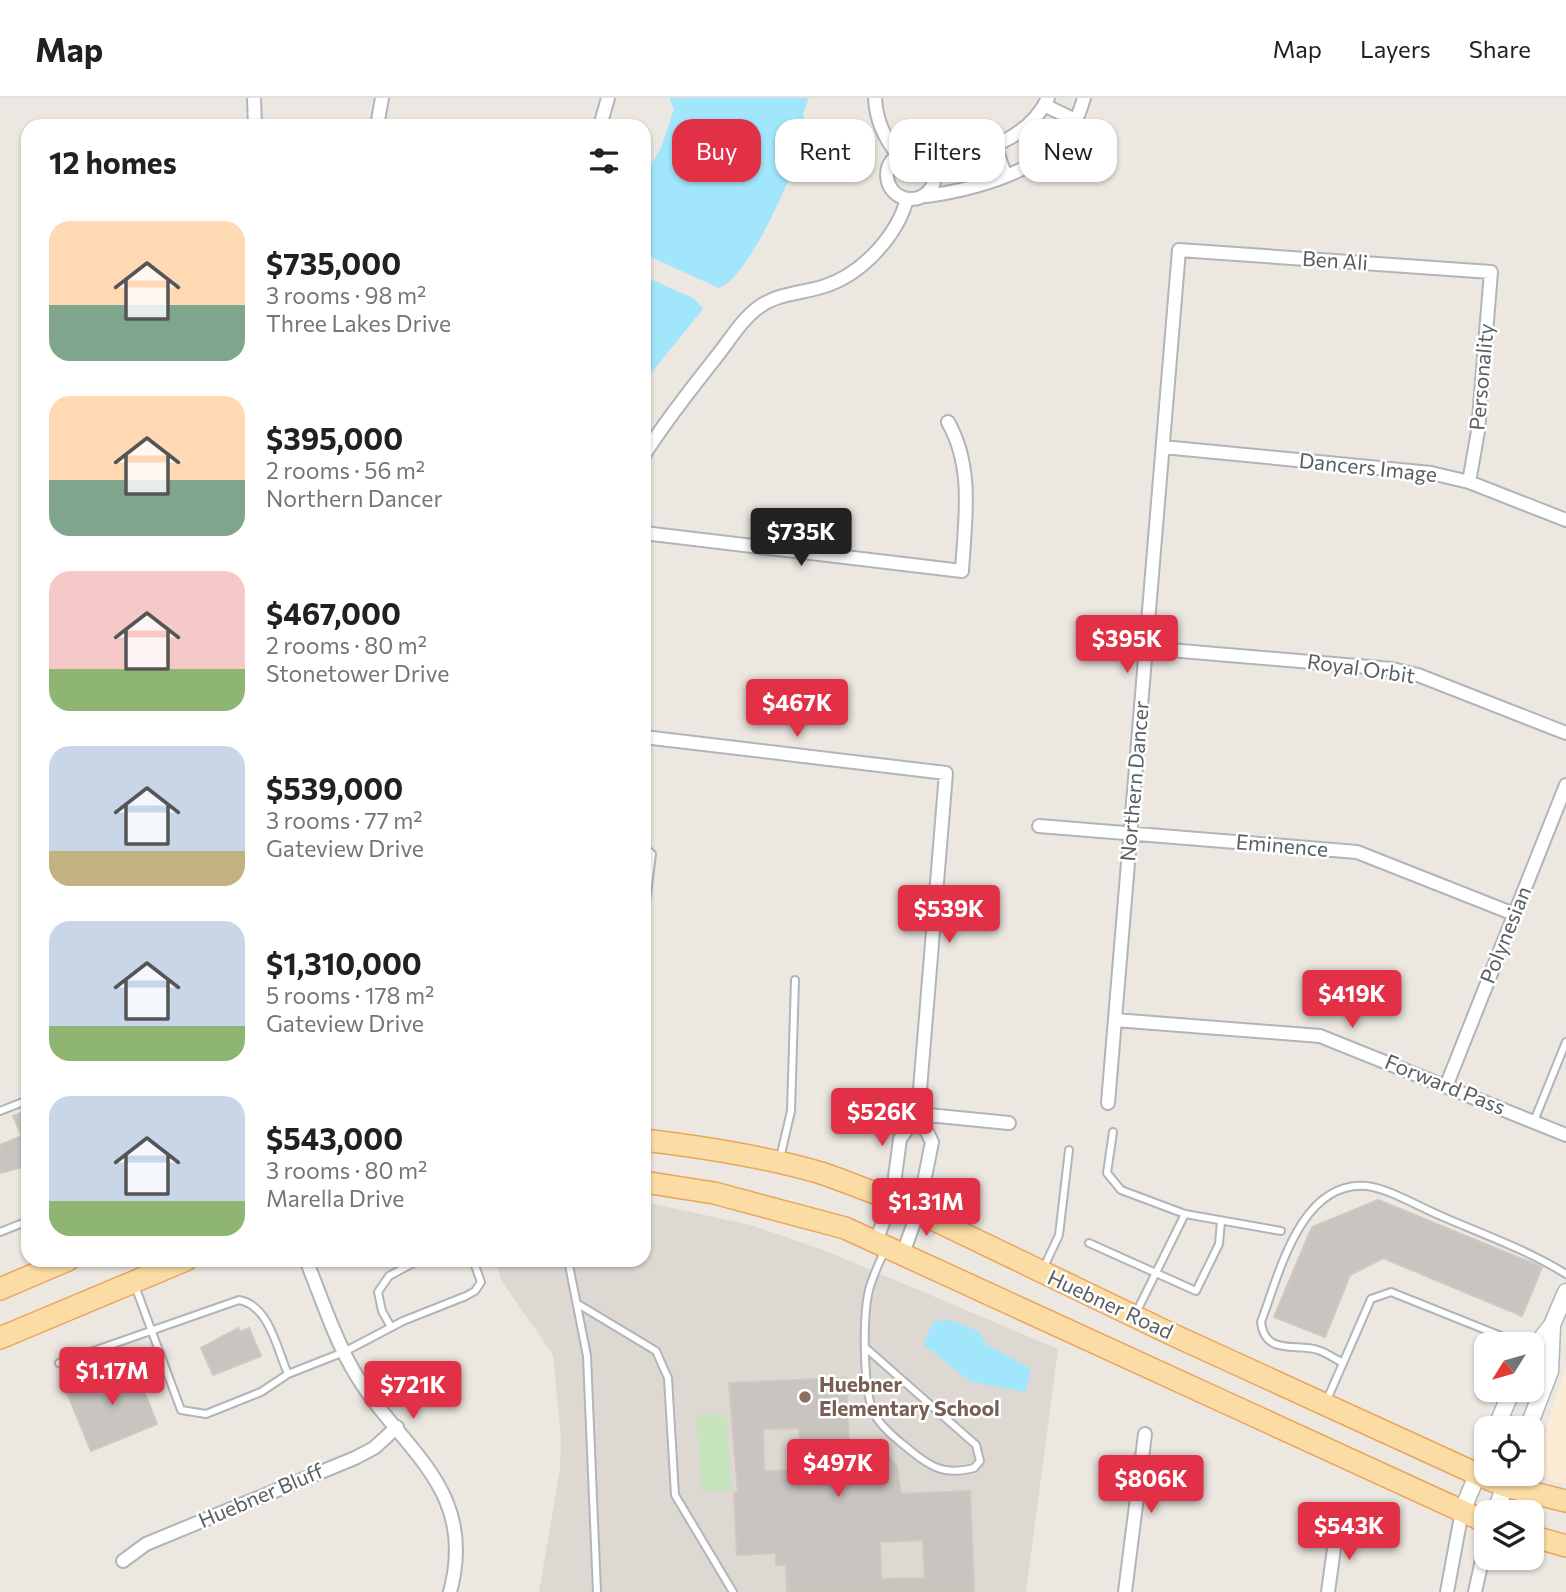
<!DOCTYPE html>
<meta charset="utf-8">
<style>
:root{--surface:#fff;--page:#f2f2f2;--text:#202124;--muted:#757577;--line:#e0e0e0;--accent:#e23046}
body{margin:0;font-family:Commissioner,sans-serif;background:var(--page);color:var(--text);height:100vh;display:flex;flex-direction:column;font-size:26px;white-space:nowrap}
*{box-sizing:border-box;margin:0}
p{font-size:23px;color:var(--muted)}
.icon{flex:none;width:38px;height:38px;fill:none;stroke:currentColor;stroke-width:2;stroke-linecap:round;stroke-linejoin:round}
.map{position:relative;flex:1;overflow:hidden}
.panel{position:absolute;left:21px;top:21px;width:630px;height:1148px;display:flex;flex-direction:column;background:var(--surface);border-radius:21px;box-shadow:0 2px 5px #0004}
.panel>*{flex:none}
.banner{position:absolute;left:672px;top:21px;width:665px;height:63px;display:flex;gap:14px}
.needle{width:46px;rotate:233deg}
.tools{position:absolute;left:1474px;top:1234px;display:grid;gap:14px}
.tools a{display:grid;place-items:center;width:70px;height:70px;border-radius:14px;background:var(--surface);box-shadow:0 2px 5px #0004;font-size:35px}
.price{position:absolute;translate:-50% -60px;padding:0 16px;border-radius:7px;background:var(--accent);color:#fff;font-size:23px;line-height:46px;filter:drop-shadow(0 2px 4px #0008)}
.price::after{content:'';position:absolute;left:50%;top:42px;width:21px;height:16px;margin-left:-10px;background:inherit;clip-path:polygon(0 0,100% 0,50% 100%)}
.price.active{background:#222;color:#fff}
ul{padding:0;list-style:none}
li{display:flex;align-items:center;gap:21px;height:175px;padding:0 28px}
li span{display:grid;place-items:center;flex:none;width:196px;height:140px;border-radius:21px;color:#555}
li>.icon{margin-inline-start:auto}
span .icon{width:84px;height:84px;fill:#fffc;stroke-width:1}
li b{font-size:30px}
h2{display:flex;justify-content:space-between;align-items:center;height:84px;padding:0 28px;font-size:30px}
.tag{padding:0 24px;border-radius:21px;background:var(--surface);box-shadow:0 2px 5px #0004;font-size:24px;line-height:63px}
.tag.active{background:var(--accent);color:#fff}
header{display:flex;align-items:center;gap:42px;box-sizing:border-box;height:98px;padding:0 35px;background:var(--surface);border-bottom:2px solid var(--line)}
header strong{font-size:33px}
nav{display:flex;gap:38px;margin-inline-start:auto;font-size:24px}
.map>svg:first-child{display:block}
.commercial{fill:#fcebd5}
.education{fill:#ded8d2}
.green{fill:#c5e3bd}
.water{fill:#a1e6fb}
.building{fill:#c8c4c0;stroke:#d0c7bf;stroke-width:2;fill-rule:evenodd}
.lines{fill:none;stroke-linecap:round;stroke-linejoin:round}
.service-casing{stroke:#b1b5b8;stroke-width:10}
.minor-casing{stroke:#b1b5b8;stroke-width:16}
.tertiary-casing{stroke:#b1b5b8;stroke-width:19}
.secondary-casing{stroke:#b0b5b8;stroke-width:21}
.primary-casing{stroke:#eba55a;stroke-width:24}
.service{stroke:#fff;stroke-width:6}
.minor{stroke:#fff;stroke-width:12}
.tertiary{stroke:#fff;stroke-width:16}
.secondary{stroke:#fff;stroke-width:18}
.primary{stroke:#fcdca5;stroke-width:21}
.education-dot{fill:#8d6e63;stroke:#fff;stroke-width:2.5}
.labels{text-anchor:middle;stroke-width:5;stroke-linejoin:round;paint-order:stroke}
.street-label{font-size:21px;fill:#595e61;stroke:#fff}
.education-label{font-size:21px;font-weight:bold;fill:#785e54;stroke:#fff;text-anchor:start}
</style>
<header>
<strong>Map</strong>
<nav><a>Map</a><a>Layers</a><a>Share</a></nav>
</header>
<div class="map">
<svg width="1566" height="1494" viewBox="0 0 1566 1494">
<rect width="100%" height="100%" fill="#ece7e0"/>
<path class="commercial" d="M 1566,1267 L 1566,1386 L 1532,1376 Z"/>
<path class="education" d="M 644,1104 L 751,1127 L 826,1153 L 1058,1251 L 1026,1494 L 539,1494 L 560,1370 L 561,1341 L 553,1257 L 501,1182 L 496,1162 L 644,1162 Z"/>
<path class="green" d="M 726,1316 L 731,1393 L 703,1393 L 696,1322 L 699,1317 Z"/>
<path class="water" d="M 669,0 L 809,0 L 803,16 L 808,31 C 797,66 752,177 719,190 L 644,156 L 644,79 L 661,50 L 674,11 Z
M 644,178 L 695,201 L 703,211 L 652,274 L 644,278 Z
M 951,1222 L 979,1234 L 986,1246 L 1031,1271 L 1026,1294 L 971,1284 L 923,1246 L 934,1223 Z"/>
<path class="building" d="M 28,1012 L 28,1056 L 22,1069 L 0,1075 L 0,1047 L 22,1038 L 13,1018 Z
M 1378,1102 L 1542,1169 L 1522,1218 L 1383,1160 L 1350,1177 L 1325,1239 L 1274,1219 L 1312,1129 Z
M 238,1230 L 240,1234 L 249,1230 L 261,1258 L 213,1277 L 201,1250 Z
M 133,1265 L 157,1326 L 91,1353 L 66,1292 Z
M 846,1280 L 849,1346 L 875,1349 L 888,1357 L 897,1369 L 901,1396 L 970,1393 L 974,1494 L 787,1494 L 786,1467 L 776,1467 L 776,1455 L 737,1457 L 734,1395 L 738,1395 L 729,1285 ZM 799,1330 L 801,1372 L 764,1373 L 763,1331 ZM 923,1442 L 925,1480 L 881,1481 L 880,1444 Z"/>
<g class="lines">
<defs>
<path id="service" d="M 644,749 L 652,756 L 644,819
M 0,1013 L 28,1002
M 1534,1023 L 1566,944
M 1113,1034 L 1107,1075 L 1121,1092 L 1185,1116 L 1135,1217
M 780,1060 L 791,1013 L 795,882
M 1185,1116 L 1281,1133
M 0,1134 L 28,1123
M 1089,1145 L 1196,1193 L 1219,1146 L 1221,1123
M 568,1162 L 587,1258 L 597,1494
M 1044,1169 L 1059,1137 L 1069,1052
M 135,1188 L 181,1312 L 206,1316 L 261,1294 L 288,1276 L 344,1254 L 403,1223 L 466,1198 L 475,1193 L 481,1184 L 473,1162
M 578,1206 L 656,1253 L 668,1280 L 675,1397 L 733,1494
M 391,1229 L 382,1213 L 378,1194 L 389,1178 L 419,1162
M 867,1251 L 976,1347 L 980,1363 L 974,1370 C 946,1377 933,1371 911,1353 C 899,1343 885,1333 876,1319 C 862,1298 863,1217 869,1192 C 873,1177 879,1165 885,1152
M 59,1265 L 239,1202 C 269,1207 277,1251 288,1276
M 1343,1265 C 1335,1261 1327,1255 1318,1252 C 1296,1245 1265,1258 1261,1224 C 1279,1177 1300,1082 1367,1088 C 1390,1091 1419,1109 1441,1118 C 1482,1136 1528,1152 1566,1176
M 1326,1304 L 1371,1201 L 1391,1194 L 1521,1246"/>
<path id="minor" d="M 254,0 L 255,28
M 875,0 C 876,22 884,40 898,57
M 1044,7 L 1075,22
M 377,28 L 382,0
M 600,28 L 608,0
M 995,48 L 1005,76
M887 77a24 24 0 1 1 48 0a24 24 0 1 1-48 0Z
M 933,67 C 976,54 1027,45 1048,0
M 927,98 C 971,92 1024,77 1059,48 C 1071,38 1080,14 1084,0
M 1163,349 L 1431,375 L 1469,384 L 1566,422
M 644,357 C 666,322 692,290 717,258 C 730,242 742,221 759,209 C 778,195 804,195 825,188 C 862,176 897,138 907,101
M 644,435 L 962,473 C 965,421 974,370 948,324
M 1146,550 L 1392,571 L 1418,577 L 1566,635
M 644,639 L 946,675 L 918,1016 L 932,1044 L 918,1114 L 903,1155
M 1039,728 L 1357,754 L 1514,816
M 1115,922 L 1320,938 L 1566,1037
M 1447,986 L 1566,687
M 1108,1005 L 1179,152 L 1491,174 L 1478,333 L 1469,384
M 918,1016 L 1009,1025
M 876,1143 L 892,1101 L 900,1041 L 918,1016
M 306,1162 C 321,1198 333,1237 352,1270 C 397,1350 479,1387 450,1494
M 123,1463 L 146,1446 L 355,1360 L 374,1350 L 397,1329
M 1125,1494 L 1145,1336
M 1328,1494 L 1337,1429
M 1447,1494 L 1462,1413
M 1475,1494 L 1486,1444"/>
<path id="tertiary" d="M 1531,1254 L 1552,1227 L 1566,1194
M 1496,1330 L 1512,1292
M 1528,1330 L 1550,1273 L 1552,1227
M 1462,1413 L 1486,1356
M 1495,1414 L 1510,1376"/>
<path id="secondary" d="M 892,1101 L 918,1114"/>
<path id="primary" d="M 644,1042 C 703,1049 763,1058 821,1075 C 845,1083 868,1093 892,1101
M 644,1084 L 714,1095 L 845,1130 L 1486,1424
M 918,1114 L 1169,1235 L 1477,1376 L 1505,1388 L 1566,1403
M 0,1191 L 68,1162
M 0,1240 L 186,1162
M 1531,1438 L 1566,1448"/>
</defs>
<use href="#service" class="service-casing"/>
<use href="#minor" class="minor-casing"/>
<use href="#tertiary" class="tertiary-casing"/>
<use href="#secondary" class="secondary-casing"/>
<use href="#primary" class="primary-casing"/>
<use href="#service" class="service"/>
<use href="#minor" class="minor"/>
<use href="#tertiary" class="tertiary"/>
<use href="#secondary" class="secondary"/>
<use href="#primary" class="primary"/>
</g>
<circle class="education-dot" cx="805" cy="1299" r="7"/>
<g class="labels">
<g class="street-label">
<text transform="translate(1335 163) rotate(4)" y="7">Ben Ali</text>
<text transform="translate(1482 279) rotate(-85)" y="7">Personality</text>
<text transform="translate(1368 370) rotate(6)" y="7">Dancers Image</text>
<text transform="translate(1361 571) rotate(8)" y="7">Royal Orbit</text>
<text transform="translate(1135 683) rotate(-85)" y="7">Northern Dancer</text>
<text transform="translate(1282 748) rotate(5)" y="7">Eminence</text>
<text transform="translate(1506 837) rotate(-68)" y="7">Polynesian</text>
<text transform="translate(1445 987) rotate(22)" y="7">Forward Pass</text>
<text transform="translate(1110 1207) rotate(25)" y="7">Huebner Road</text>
<text transform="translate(261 1398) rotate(-23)" y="7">Huebner Bluff</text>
</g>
<g class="education-label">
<text x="819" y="1294">Huebner<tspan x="819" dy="24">Elementary School</tspan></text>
</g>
</g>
</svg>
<div class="tools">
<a><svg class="needle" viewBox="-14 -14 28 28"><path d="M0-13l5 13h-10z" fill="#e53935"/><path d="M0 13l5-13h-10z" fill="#757577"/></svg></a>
<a><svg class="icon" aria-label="locate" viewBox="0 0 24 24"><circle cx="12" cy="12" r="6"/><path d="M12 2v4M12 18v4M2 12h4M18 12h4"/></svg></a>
<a><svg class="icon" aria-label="layers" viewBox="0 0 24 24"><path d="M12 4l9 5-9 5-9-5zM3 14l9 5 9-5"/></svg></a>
</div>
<b class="price active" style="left:801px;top:470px">$735K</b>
<b class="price" style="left:1127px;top:577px">$395K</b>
<b class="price" style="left:797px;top:641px">$467K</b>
<b class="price" style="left:949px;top:847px">$539K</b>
<b class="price" style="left:1352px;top:932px">$419K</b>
<b class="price" style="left:882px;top:1050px">$526K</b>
<b class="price" style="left:926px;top:1140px">$1.31M</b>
<b class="price" style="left:112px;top:1309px">$1.17M</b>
<b class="price" style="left:413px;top:1323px">$721K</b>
<b class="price" style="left:838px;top:1401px">$497K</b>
<b class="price" style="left:1151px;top:1417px">$806K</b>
<b class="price" style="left:1349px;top:1464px">$543K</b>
<div class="banner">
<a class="tag active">Buy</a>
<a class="tag">Rent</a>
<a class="tag">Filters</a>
<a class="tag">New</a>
</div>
<section class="panel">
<h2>12 homes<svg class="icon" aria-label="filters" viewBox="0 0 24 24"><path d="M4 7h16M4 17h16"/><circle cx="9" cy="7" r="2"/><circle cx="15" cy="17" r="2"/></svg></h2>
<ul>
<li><span style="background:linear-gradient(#ffd9b3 60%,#7fa58c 0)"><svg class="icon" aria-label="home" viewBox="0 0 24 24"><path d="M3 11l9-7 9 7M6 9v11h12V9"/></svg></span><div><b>$735,000</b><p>3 rooms · 98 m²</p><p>Three Lakes Drive</p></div></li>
<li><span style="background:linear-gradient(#ffd9b3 60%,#7fa58c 0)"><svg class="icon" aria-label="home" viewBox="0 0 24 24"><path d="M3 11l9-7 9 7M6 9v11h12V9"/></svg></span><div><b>$395,000</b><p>2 rooms · 56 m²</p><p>Northern Dancer</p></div></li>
<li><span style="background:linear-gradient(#f6c9c9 70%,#8fb573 0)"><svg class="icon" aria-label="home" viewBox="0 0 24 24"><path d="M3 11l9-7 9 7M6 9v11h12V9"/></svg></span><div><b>$467,000</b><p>2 rooms · 80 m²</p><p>Stonetower Drive</p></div></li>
<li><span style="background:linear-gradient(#c9d6e8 75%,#c2b280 0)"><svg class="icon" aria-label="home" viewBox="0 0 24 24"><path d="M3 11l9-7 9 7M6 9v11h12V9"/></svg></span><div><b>$539,000</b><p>3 rooms · 77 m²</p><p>Gateview Drive</p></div></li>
<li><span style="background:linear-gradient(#c9d6e8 75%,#8fb573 0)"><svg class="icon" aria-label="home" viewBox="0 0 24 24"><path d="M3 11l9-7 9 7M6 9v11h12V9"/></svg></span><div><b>$1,310,000</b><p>5 rooms · 178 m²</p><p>Gateview Drive</p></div></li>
<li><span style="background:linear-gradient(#c9d6e8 75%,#8fb573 0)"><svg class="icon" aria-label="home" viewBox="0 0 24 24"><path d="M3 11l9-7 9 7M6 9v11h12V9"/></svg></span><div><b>$543,000</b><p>3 rooms · 80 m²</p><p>Marella Drive</p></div></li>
</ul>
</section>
</div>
